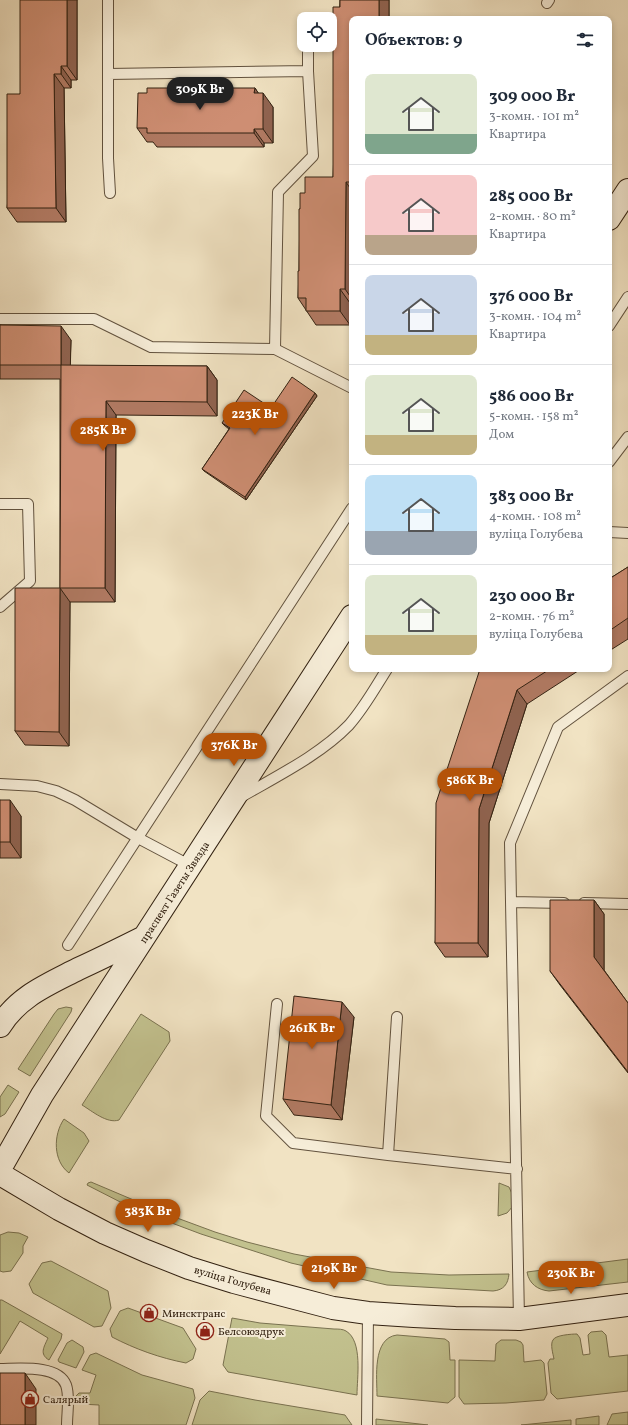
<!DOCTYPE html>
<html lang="ru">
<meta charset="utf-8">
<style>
:root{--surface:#fff;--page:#f6f6f7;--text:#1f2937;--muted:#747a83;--line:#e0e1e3;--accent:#b45309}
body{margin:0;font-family:Vollkorn,serif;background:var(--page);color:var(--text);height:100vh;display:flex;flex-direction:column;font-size:15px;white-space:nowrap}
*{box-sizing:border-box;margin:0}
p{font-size:13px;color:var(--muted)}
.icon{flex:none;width:22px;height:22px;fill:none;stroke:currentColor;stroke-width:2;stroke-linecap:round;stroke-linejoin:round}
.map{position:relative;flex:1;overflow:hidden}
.details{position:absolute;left:349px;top:16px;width:263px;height:656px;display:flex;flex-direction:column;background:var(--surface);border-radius:8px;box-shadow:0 2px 6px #0003}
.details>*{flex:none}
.tools{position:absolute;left:297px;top:12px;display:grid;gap:8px}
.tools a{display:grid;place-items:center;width:40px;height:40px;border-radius:8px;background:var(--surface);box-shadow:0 2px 6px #0003;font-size:20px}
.price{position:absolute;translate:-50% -34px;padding:0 9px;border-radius:14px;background:var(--accent);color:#fff;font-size:13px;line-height:26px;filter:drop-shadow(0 1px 2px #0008)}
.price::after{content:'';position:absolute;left:50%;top:24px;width:12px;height:9px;margin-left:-6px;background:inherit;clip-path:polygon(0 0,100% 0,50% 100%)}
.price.current{background:#222;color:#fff}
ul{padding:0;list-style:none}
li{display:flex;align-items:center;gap:12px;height:100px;padding:0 16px}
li+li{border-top:1px solid var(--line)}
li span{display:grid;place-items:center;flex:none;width:112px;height:80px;border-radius:8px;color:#555}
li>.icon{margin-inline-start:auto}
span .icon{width:48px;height:48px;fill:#fffc;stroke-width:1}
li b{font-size:17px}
h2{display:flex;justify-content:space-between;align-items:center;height:48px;padding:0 16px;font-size:17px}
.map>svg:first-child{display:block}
.green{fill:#c2c18e;stroke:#7a7250}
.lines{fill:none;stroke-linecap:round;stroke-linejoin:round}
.service-casing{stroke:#62523e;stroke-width:12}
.secondary-casing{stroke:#332212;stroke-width:24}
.service{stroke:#f6edd8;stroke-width:10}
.secondary{stroke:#f6edd8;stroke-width:22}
.wall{fill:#b17a63;stroke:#332212}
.shaded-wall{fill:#906350;stroke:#332212}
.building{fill:#ce8e73;stroke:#332212}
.labels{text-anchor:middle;stroke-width:4;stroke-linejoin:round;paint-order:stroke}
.street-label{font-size:11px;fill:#332212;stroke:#f6edd8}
.poi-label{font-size:11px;fill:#332212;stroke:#f6edd8;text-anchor:start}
</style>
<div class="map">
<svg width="628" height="1425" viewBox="0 0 628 1425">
<rect width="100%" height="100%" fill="#f1e3c3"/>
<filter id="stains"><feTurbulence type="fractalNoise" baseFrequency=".005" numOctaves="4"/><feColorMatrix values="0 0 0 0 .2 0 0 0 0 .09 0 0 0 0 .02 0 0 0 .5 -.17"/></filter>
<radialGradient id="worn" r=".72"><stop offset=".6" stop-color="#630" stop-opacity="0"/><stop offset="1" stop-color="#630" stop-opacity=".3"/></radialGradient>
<path class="green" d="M 66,1007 L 72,1008 L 71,1012 L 30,1076 L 18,1069 L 54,1014 L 58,1009 Z
M 141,1014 L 169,1032 L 170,1041 L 119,1120 C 107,1124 92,1111 82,1105 Z
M 8,1085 L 19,1092 L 5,1114 L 0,1117 L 0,1097 Z
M 64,1119 L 84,1133 L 89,1141 L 69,1173 C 53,1161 53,1135 64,1119 Z
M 91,1182 L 169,1215 L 215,1232 L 247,1242 L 294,1254 L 391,1272 L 449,1275 L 509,1274 C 508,1284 504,1290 493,1291 L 387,1285 L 291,1263 L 201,1234 L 132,1208 L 87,1185 L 88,1183 Z
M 499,1183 L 509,1187 L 513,1196 L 513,1206 L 507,1213 L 498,1216 Z
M 8,1232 L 19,1233 L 28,1237 L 23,1246 L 23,1253 L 11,1271 L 3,1272 L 0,1271 L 0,1235 Z
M 628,1259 L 628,1282 L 549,1291 C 538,1290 529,1284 527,1272 Z
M 51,1261 L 108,1291 L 111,1308 L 102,1326 L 94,1327 L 33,1293 L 29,1284 L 42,1263 Z
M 0,1300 L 2,1300 L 62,1334 L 61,1339 L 49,1360 C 39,1354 44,1347 48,1338 L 20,1321 L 0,1354 Z
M 128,1308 L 183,1328 L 196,1349 L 193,1359 L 186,1363 C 160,1358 135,1349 112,1337 L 110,1329 L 120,1311 Z
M 232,1318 L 260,1323 L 334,1329 C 338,1329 343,1329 346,1331 C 363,1341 357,1378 357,1395 L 228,1372 L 223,1365 Z
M 602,1331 L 606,1335 L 609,1357 L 628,1355 L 628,1391 L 557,1399 L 551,1393 L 548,1363 L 550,1359 L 554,1359 C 553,1354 550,1344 553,1340 C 555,1335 572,1334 577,1334 L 580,1338 L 583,1355 L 590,1354 L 588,1335 L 591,1332 Z
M 397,1335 L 445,1339 L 449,1342 L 450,1360 L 455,1360 L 455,1397 L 448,1403 L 377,1396 C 377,1378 372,1338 397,1335 Z
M 72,1340 L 83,1347 L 84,1352 L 76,1368 L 59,1362 L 58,1360 L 67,1343 Z
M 501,1340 L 516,1340 L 521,1342 L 523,1345 L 524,1362 L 541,1360 L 544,1363 L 547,1394 L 544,1400 L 506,1403 L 464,1404 L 459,1397 L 459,1360 L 495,1361 L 496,1344 Z
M 96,1353 L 142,1375 L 193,1389 L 195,1398 L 186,1425 L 99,1425 L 99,1405 L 80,1404 L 76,1399 L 76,1396 L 79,1393 L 90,1393 L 96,1375 L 82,1370 L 90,1355 Z
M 209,1391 L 255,1400 L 345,1415 L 352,1425 L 192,1425 L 200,1400 Z
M 628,1412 L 628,1425 L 607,1425 L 612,1414 Z
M 599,1416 L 599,1425 L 576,1425 L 576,1419 Z
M 376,1419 L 428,1425 L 376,1425 Z
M 571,1420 L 571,1425 L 521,1425 Z"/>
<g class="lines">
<defs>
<path id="service" d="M 108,0 L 108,74 L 308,71 L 313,156 L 278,192 L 275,349
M 547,3 L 549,0
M 308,45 L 308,71
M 108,74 L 108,158 L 110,193
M 0,319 L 94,319 L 151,347 L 275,349 L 352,388
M 609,326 L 628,297
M 609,462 L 628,437
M 0,504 L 28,504 L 30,581 L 0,607
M 609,532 L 628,533
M 0,784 L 37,786 L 56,791 L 75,800 L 138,838 L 191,866
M 241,797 C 277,776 320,755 349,725 C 364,708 375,688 387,669
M 511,902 L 519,1319
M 564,903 L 511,902 L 510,843 L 558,727 L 628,676
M 584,903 L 628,904
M 68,945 L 352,508
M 277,1004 L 266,1116 L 293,1143 L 388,1155 L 517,1169
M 388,1155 L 397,1017
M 0,1369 C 17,1369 58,1364 66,1385 C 70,1396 67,1413 67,1425
M 367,1425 L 368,1313"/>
<path id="secondary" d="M 609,219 L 628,190
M 0,1026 C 19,996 47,985 78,969 C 100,959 122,948 144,937
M 0,1169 L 42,1095 L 352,616
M 0,1174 L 59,1209 L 105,1233 L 146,1251 L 189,1268 L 234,1282 L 333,1308 L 368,1313 L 414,1316 L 455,1318 L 519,1319 L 628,1305"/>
</defs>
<use href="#service" class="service-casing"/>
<use href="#secondary" class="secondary-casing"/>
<use href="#service" class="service"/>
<use href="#secondary" class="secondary"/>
</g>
<path class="wall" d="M 77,0 L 77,80 L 71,80 L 71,88 L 64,88 L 66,222 L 17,222 L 7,208 L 20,94 Z
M 340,0 L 389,0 L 389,19 L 352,19 L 352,303 L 350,303 L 350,325 L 316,325 L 298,298 L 299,271 L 300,209 L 305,193 L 333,177 Z
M 255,88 L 258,93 L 273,107 L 273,143 L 264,143 L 264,147 L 157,147 L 153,142 L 147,142 L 137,128 Z
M 0,325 L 71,340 L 70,366 L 207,366 L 217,380 L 217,416 L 116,415 L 115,602 L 70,602 L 69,746 L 25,745 L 15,731 L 60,588 L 60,379 L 0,379 Z
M 315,393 L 317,396 L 246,500 L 204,471 L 202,469 L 229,429 L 224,425 L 222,423 Z
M 628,567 L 628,639 L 609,651 L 609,579 Z
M 480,669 L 581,669 L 527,704 L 489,823 L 488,957 L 445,957 L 435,943 Z
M 0,800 L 21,816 L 21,858 L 0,858 Z
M 594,900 L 604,914 L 604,970 L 628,1003 L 628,1073 L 560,985 L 550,971 Z
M 354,1017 L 342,1120 L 294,1115 L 283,1099 Z"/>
<path class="shaded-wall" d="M 67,0 L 77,0 L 77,80 L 67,66 Z
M 379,0 L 389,0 L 389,19 L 379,19 Z
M 61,66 L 71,80 L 71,88 L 61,74 Z
M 54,74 L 64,88 L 66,222 L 56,208 Z
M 255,88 L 263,100 L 263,93 L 273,107 L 273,143 L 263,129 L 254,93 Z
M 254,129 L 264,143 L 264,147 L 254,133 Z
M 346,182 L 352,191 L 352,299 L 345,289 Z
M 340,289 L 350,303 L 350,325 L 340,311 Z
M 61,326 L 71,340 L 70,380 L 61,365 Z
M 207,366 L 217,380 L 217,416 L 207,402 Z
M 315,393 L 317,396 L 246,500 L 245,497 Z
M 106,401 L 116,415 L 115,602 L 105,588 Z
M 60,588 L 70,602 L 69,746 L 59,732 Z
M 517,690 L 527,704 L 489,823 L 488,957 L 478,943 L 479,809 Z
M 10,800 L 21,816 L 21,858 L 10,842 Z
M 594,900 L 604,914 L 604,971 L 594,957 Z
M 342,1002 L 354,1017 L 342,1120 L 331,1105 Z
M 25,1373 L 36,1389 L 36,1425 L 25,1425 Z"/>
<path class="building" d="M 20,0 L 67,0 L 67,66 L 61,66 L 61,74 L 54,74 L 56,208 L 7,208 L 7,94 L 20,94 Z
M 340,0 L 379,0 L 379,19 L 352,19 L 352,182 L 346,182 L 345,289 L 340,289 L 340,311 L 306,311 L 306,298 L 298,298 L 298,271 L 299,271 L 299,209 L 300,209 L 300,193 L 305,193 L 305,177 L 333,177 L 333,7 L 340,7 Z
M 147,88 L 255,88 L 254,93 L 263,93 L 263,129 L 254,129 L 254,133 L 147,133 L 147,128 L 137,128 L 138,93 L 147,93 Z
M 0,325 L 61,326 L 61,365 L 0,365 Z
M 61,365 L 207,366 L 207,402 L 106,401 L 105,588 L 60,588 Z
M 292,377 L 315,393 L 245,497 L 202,469 L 230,428 L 222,423 L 244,390 L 271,408 Z
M 628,567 L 628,618 L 609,631 L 609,579 Z
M 15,588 L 60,588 L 59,732 L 15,731 Z
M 480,669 L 550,669 L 517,690 L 479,809 L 478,943 L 435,943 L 436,803 Z
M 0,800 L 10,800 L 10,842 L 0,842 Z
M 550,900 L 594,900 L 594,957 L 628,1003 L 628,1072 L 550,971 Z
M 294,996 L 342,1002 L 331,1105 L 283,1099 Z
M 0,1373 L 25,1373 L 25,1425 L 0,1425 Z"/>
<defs>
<symbol id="shop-ring" viewBox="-11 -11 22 22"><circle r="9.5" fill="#f6edd8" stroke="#8f2418" stroke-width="1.5"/><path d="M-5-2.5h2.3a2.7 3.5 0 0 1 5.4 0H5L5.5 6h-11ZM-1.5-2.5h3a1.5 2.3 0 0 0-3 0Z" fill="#8f2418"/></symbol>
</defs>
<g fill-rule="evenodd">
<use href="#shop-ring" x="139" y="1303" width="20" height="20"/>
<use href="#shop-ring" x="195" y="1321" width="20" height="20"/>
<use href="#shop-ring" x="20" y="1389" width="20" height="20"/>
</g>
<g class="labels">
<g class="street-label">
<text transform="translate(174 892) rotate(-57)" y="4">праспект Газеты Звязда</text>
<text transform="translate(233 1280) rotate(16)" y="4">вуліца Голубева</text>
</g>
<g class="poi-label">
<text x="162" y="1317">Минсктранс</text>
<text x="218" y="1335">Белсоюздрук</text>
<text x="43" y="1403">Салярый</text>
</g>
</g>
<rect width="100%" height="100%" filter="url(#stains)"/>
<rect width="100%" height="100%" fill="url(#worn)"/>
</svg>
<div class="tools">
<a><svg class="icon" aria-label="locate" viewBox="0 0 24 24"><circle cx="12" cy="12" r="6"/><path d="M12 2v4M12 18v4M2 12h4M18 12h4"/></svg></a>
</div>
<b class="price current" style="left:200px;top:111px">309K Br</b>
<b class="price" style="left:255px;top:436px">223K Br</b>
<b class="price" style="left:103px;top:452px">285K Br</b>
<b class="price" style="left:234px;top:767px">376K Br</b>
<b class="price" style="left:470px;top:802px">586K Br</b>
<b class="price" style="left:312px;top:1050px">261K Br</b>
<b class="price" style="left:148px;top:1233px">383K Br</b>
<b class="price" style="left:334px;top:1290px">219K Br</b>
<b class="price" style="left:571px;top:1295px">230K Br</b>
<section class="details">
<h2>Объектов: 9<svg class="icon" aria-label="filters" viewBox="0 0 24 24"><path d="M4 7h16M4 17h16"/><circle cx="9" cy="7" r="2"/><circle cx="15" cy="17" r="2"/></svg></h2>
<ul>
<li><span style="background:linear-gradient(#dfe7d0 75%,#7fa58c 0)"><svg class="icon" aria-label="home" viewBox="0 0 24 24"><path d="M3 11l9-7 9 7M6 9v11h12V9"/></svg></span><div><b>309 000 Br</b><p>3-комн. · 101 m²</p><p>Квартира</p></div></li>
<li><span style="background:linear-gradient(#f6c9c9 75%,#b9a48a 0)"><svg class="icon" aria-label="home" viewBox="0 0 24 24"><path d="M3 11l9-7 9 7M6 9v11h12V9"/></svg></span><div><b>285 000 Br</b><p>2-комн. · 80 m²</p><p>Квартира</p></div></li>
<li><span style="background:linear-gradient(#c9d6e8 75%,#c2b280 0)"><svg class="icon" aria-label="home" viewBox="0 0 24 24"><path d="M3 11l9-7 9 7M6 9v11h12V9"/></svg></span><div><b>376 000 Br</b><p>3-комн. · 104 m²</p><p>Квартира</p></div></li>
<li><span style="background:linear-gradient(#dfe7d0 75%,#c2b280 0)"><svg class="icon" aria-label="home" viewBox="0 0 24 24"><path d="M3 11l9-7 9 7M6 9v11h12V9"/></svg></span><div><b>586 000 Br</b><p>5-комн. · 158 m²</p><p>Дом</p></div></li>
<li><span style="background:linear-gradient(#bfe0f5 70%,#9aa5b1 0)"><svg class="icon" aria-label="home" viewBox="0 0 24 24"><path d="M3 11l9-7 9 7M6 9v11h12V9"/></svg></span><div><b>383 000 Br</b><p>4-комн. · 108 m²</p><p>вуліца Голубева</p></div></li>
<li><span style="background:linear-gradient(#dfe7d0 75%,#c2b280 0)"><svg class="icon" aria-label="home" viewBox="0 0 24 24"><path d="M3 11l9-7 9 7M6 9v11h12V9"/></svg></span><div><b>230 000 Br</b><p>2-комн. · 76 m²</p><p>вуліца Голубева</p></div></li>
</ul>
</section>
</div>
